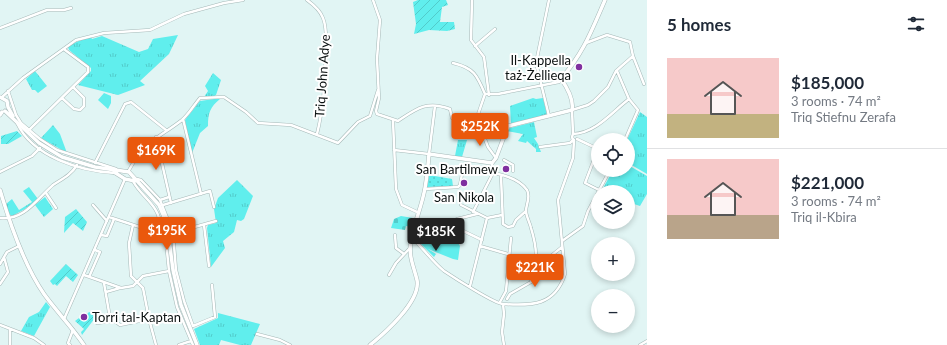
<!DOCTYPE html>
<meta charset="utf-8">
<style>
:root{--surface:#fff;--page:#f2f2f3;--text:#1f2937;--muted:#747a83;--line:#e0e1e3;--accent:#ea580c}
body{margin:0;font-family:Lato,sans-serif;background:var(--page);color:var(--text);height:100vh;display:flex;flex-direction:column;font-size:15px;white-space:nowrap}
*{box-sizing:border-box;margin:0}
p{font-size:13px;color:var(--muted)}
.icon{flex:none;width:22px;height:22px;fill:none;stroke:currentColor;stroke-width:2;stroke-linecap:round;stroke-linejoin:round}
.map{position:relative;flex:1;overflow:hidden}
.side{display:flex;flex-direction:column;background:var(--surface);width:300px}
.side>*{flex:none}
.fabs{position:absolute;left:591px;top:133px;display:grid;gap:8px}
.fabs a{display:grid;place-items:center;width:44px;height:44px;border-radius:50%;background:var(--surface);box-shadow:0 2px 6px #0003;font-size:20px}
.price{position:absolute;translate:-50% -34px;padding:0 9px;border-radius:4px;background:var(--accent);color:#fff;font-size:13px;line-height:26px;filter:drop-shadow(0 1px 2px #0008)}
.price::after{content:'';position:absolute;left:50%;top:24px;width:12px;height:9px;margin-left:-6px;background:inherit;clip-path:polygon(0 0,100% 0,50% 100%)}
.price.active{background:#222;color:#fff}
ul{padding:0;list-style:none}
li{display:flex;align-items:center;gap:12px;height:100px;padding:0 20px}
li+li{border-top:1px solid var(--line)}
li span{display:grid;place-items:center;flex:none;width:112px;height:80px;border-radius:0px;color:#555}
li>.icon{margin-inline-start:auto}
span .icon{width:48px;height:48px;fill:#fffc;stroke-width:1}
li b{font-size:17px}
h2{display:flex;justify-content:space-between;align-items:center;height:48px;padding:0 20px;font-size:17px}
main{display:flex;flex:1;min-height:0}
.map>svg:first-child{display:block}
.grass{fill:url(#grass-tufts)}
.cemetery{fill:url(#cemetery-stones)}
.park{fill:url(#park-dots)}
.garden{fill:url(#garden-furrows)}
.pitch{fill:#60eeed}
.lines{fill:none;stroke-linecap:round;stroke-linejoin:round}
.street-casing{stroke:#a6b9b8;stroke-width:3.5}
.secondary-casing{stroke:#a6b9b8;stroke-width:4.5}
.street{stroke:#fff;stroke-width:2.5}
.secondary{stroke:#fff;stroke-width:3.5}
.poi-dot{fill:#7f2f9f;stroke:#fff;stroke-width:1.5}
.labels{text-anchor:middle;stroke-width:4;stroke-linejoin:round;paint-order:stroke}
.poi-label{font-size:13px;fill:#0b1111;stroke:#fff;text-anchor:end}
.street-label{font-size:13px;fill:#0b1111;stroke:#fff}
</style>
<main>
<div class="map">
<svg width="647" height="345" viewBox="0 0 647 345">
<defs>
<pattern id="grass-tufts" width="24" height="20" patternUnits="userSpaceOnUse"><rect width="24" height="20" fill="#60eeed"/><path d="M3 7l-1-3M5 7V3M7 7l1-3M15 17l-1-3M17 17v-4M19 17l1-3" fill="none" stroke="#52cbca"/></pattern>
<pattern id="cemetery-stones" width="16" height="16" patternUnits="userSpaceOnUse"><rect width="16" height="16" fill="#60eeed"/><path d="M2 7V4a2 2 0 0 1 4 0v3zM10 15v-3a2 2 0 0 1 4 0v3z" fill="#52cbca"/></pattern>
<pattern id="park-dots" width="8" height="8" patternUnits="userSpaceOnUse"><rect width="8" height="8" fill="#60eeed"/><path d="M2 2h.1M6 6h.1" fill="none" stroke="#52cbca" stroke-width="1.8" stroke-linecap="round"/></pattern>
<pattern id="garden-furrows" width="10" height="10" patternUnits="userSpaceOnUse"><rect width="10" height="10" fill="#60eeed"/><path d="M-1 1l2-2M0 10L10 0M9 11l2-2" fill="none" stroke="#52cbca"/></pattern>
</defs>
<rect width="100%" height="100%" fill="#e1f5f4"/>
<path class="grass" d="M 178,35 L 169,54 L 140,81 L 145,85 L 118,95 L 78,85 L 91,71 L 91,68 L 69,50 L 68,47 C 75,42 82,39 91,37 L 92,39 L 102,36 L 139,52 L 148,49 L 153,39 Z
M 35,71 L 47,86 L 38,93 L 35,90 L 32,90 L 26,79 Z
M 213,73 L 221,80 L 216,95 L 211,98 L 204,97 L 208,91 L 205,86 Z
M 533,98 L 536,99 L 543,98 L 547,115 L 511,124 L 510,106 Z
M 214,99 L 220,99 C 210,107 208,113 208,126 L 200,133 L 192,153 L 185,120 L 200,101 Z
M 640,112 L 647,117 L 647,174 L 628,163 L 627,140 Z
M 534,122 L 537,137 L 534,138 L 538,144 L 541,152 L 536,152 L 536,149 L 527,141 L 526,143 L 518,141 L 523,134 L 507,131 L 510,128 Z
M 53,125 L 60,134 L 67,153 L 41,138 Z
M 458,140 L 467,140 L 462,157 L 455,156 Z
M 628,165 L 647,176 L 647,194 L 640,206 L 628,202 L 628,192 L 601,192 L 613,170 L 628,170 Z
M 237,180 L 253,196 L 244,219 L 241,221 L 237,220 L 234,232 L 223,241 L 225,248 L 211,267 L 207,228 L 208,225 L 216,223 L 214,209 L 218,198 Z
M 29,187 L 38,199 L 25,209 L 12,216 L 9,214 L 6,204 L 12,199 L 19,210 L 32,202 L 23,191 Z
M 45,197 L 53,209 L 44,217 L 35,205 Z
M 46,302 L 50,307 L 34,336 L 21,331 L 29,317 L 39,312 Z
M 218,313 L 260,324 L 251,345 L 240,345 L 221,340 L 219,345 L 200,345 L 194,329 L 218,318 Z"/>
<path class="cemetery" d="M 401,216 L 413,218 L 412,227 L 406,226 L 405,230 L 391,228 L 394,219 Z"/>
<path class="park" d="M 429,175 L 452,179 L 453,186 L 427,187 Z"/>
<path class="garden" d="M 418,0 L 446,0 L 448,5 L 442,7 L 440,22 L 454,22 L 455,29 L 447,31 L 429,30 L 414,34 L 416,24 L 413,2 Z
M 17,131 L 22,136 L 8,144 L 1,144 L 1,136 Z
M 76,209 L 87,222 L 83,231 L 73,223 L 64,233 L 65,217 Z
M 66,264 L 78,275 L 73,282 L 66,276 L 57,286 L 55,284 L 53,285 L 50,281 Z
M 89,312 L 98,315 L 98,317 L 95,318 L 82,335 L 81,332 L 84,329 L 75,321 L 79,318 L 82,321 L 87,318 L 86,315 Z"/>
<path class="pitch" d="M 104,93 L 111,96 L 111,103 L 108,109 L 98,100 Z
M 422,232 L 440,235 L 451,241 L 457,241 L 460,246 L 458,260 L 453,259 L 428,249 L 436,254 L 434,257 L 420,243 Z"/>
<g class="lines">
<defs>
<path id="street" d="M 307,0 C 314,5 320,10 323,18 C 327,28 326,38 326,49 C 325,78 324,106 317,134
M 373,0 L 380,20 L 377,59 L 379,98 L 376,111 L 377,114 L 398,121 C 416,109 427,100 450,109 L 452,118 L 483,134 L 488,147 L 496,158
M 472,0 L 471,40 L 484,57 L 489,95
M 549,0 L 536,63 L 549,116
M 0,28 L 47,10 L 64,10 L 71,8
M 586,43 L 607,35 L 630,42 L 633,56 L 644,84
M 475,46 L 495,29
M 453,63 C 474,68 477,75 485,94
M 617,71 L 629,99 L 638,110 L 625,140
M 8,91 L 16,115 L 21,123 L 40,139 L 57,150 L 116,169
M 485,94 L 498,94 L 559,82 L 561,79
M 1,98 L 23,78 L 76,40 L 104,33 L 150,30 L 184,14 L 224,3 L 243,0
M 62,98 L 74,109 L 80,110 L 84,106 L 84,98 L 73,87
M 183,119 L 201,194
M 393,121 L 396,189 L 402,205 L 417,212
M 17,123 C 33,157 80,171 115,173
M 473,129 L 485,94
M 29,130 L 88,72 L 88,67 L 65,50
M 573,134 C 596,133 612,112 629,99
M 156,137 L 171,203
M 577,139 L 598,149
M 573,140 L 572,137 L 573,134 L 572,110 L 588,105 L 594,101 L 608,87 L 616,71 L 633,56
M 540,147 L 570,143 L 573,140
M 598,149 L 585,183 L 599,190
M 394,150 L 429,154 L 435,106
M 504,160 L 513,165 L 513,171
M 95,163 L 125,104 L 131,102 L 166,130
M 492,163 L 493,173
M 0,172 L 32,156 L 40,148
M 128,172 C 145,140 156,140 182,120 C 189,114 194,105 200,98 L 224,97 L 246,112 L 258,123 L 291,125 L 338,143 L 358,122 L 370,116 L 378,90
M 501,176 L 503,224 L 508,227 L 513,226 L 516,220 L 526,211
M 137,179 L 141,180 L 160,200 L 173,233 L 176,270 L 184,301 L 193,326
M 133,181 C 141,197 160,205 160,226 L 165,231 L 169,271 L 177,307 L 193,345
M 425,189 L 458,187 L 460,185 L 462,174 C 480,168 516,174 527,190 C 531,197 526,204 526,211 C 526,216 530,223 531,228 C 538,251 537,259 531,282 L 510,294 L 507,299
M 46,193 L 56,208
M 160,200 L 169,197
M 93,205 L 107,221
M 163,205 L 210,191 L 214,207
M 461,205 L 487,218 L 502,215
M 473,212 L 493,173
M 477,214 L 457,219 L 457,228 L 482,240
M 109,217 L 149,230 L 160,226
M 0,218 C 24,221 37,199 53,185 C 62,179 71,175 77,165
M 133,225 L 129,243 L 131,276 L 143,288 L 149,319 L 156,345
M 204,225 L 209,266
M 173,233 L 216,221
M 101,235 L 107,236 L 114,219
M 395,235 L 396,248 L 404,254
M 412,238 C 423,248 433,262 444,271 C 453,277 495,304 503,304 C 531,306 555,306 565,274 L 558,200 L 573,158 L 574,140
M 562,241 L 583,226 L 588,211 L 610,170
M 480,246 L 508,254
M 546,260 L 562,247
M 0,264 L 7,252 L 19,246
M 84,275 L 121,288 L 133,286 L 143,276 L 169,271
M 389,275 L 396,263 L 410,248
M 89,277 L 100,252 L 95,250
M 104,283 L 110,318 L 120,325 L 149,319
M 0,284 L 8,272 L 4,257
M 470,286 L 487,218
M 106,292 L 120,288
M 500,302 L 506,291 L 511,238
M 503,304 L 504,314 L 502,332 L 504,345
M 64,319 L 125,179
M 97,323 L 113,321
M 0,325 L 34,338 L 44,345
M 193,326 L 215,317 L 212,285
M 257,334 L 280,340 L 290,345
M 10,345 L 10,329
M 70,345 L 68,343 L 73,330
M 179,345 L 191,341
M 640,345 L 647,341"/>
<path id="secondary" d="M 0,97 L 7,101 L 8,107 L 13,116
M 5,111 L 39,143 L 62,157 L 95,167 L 129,172 L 159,205 L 167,224 L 173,270 L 181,305 L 197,345
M 0,115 L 2,112
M 114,172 L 125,179 L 135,181
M 0,190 C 10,224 24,265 44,294 C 57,312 72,327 84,345
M 370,345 C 385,333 421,301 417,280 C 414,267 408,256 411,241 C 414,223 422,206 425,188 C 427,177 428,166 429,154 L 492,163 L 496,158 L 508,126 L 572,110 C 574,100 567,87 561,79 C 584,52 591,32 605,0"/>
</defs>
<use href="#street" class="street-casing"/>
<use href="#secondary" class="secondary-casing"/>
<use href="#street" class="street"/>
<use href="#secondary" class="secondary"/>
</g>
<g class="poi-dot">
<circle cx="579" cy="67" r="4"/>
<circle cx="506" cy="169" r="4"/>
<circle cx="464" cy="183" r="4"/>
<circle cx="84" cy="317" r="4"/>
</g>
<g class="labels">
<g class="poi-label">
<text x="571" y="65">Il-Kappella<tspan x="571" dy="15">taż-Żellieqa</tspan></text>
<text x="498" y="174">San Bartilmew</text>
<text x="464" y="202" text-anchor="middle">San Nikola</text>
<text x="92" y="322" text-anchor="start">Torri tal-Kaptan</text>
</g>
<g class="street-label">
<text transform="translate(322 76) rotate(-86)" y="5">Triq John Adye</text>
</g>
</g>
</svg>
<div class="fabs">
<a><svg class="icon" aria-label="locate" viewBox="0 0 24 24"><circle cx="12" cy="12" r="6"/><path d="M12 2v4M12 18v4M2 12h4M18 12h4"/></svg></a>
<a><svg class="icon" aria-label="layers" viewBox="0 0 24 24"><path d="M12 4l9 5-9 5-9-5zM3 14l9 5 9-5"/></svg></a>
<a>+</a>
<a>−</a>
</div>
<b class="price" style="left:480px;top:147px">$252K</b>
<b class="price" style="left:156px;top:171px">$169K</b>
<b class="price" style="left:167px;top:251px">$195K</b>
<b class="price active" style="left:436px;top:252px">$185K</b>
<b class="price" style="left:535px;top:288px">$221K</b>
</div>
<section class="side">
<h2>5 homes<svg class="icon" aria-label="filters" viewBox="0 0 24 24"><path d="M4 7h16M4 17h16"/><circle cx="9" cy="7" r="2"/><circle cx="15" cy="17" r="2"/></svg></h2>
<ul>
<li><span style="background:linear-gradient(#f6c9c9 70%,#c2b280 0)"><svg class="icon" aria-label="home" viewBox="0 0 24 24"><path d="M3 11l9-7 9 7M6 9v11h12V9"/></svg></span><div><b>$185,000</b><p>3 rooms · 74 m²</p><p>Triq Stiefnu Zerafa</p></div></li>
<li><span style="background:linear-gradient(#f6c9c9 70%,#b9a48a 0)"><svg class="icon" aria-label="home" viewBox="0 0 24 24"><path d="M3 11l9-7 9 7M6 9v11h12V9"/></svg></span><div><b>$221,000</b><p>3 rooms · 74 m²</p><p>Triq il-Kbira</p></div></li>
</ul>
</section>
</main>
